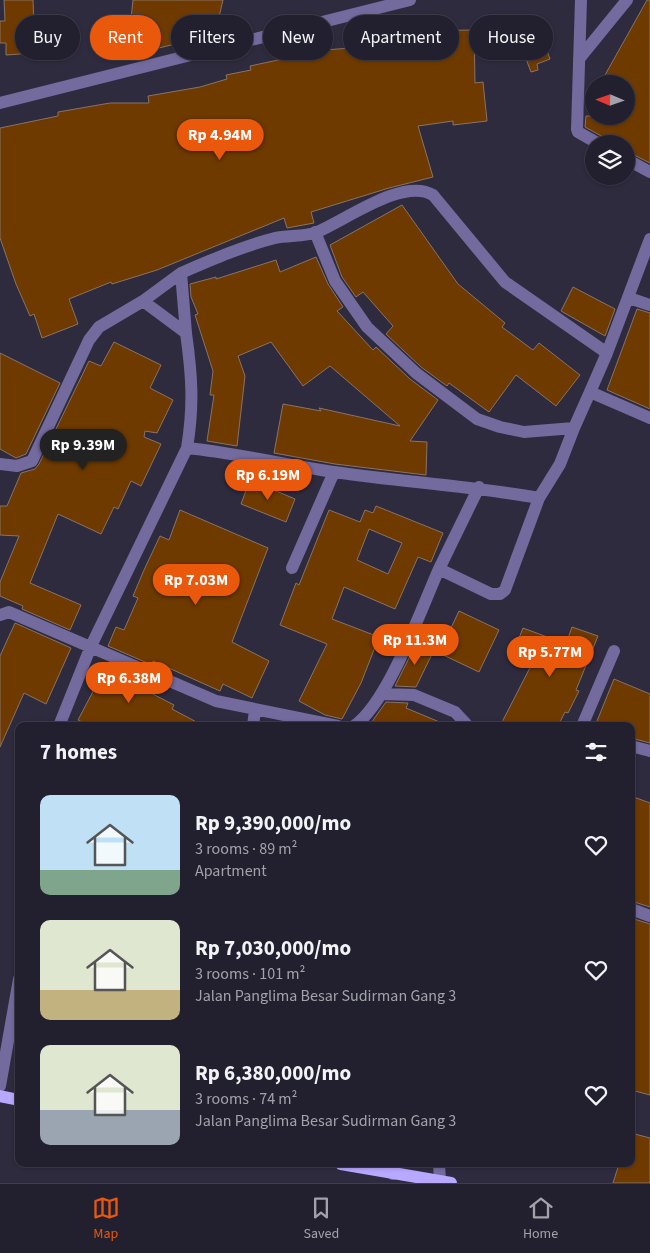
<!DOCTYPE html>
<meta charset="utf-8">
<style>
:root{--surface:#22202f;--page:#2e2d3b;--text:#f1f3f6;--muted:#a2a3aa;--line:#3f3e4b;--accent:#ea580c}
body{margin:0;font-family:"Source Sans 3",sans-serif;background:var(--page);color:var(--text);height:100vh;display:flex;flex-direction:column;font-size:19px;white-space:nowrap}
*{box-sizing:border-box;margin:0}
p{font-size:16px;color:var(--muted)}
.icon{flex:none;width:28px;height:28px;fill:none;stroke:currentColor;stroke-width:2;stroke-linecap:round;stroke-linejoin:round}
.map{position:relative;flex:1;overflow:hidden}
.sheet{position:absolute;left:15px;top:722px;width:620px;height:445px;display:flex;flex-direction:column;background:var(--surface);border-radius:10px;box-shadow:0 1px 4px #0004,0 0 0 1px var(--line)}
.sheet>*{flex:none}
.hud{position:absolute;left:15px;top:15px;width:620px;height:45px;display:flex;gap:10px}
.needle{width:32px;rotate:272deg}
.tools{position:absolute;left:585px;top:75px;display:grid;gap:10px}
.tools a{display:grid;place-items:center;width:50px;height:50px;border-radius:50%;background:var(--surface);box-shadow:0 1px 4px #0004,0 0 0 1px var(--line);font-size:25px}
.price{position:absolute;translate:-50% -42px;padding:0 11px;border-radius:18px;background:var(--accent);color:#fff;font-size:16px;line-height:32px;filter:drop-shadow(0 1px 2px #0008)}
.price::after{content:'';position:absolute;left:50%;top:30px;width:15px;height:11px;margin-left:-8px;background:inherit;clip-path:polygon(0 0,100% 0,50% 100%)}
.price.on{background:#222;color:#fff}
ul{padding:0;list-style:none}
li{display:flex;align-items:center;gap:15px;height:125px;padding:0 25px}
li span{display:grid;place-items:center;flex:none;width:140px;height:100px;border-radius:10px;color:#555}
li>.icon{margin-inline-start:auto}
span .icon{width:60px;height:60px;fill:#fffc;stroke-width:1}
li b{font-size:21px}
h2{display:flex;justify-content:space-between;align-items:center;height:60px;padding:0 25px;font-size:21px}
.pill{padding:0 18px;border-radius:22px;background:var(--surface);box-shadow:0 1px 4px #0004,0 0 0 1px var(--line);font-size:18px;line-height:45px}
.pill.on{background:var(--accent);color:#fff}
.dock{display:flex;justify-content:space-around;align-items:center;height:70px;border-top:1px solid var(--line);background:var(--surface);font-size:14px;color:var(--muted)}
.dock a{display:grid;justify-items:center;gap:2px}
.dock .on{color:var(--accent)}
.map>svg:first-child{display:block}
.building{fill:#6e3a00;stroke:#897363;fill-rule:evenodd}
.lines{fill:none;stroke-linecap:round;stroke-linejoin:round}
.minor{stroke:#736a9e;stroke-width:12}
.major{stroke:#b8a8ff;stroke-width:12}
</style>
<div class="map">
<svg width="650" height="1183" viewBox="0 0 650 1183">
<rect width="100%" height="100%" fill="#2e2b3f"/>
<path class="building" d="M 4,0 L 33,0 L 35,53 L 6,55 L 6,43 L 0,43 L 0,21 L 5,21 Z
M 133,0 L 223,0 L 215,34 L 127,56 Z
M 647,0 L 650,0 L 650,163 L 626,151 L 626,144 L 609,144 L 603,137 L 585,127 L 586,116 L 626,116 L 626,84 L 600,84 Z
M 529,19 L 532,37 L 541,34 L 550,59 L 537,64 L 538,70 L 531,72 L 518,38 L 510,38 L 508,24 Z
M 474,30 L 475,83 L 483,82 L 487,121 L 453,125 L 453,121 L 418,126 L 433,177 L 389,188 L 311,212 L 314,223 L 287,228 L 284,218 L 157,270 L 112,284 L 111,282 L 69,299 L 78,324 L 42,338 L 34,314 L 30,316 L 16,284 L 0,238 L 0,128 L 58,116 L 58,112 L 110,103 L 149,103 L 148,96 L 200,87 L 227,79 L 226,75 L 251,70 L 250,66 L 292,57 L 291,54 L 323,45 L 324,50 L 379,46 L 379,34 L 407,31 Z
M 402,205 L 458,284 L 505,323 L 502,327 L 533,350 L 539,343 L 580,375 L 556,406 L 516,375 L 489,412 L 449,383 L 447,386 L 421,367 L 386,334 L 393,326 L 363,292 L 356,297 L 342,277 L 330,245 Z
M 316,257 L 328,284 L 343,307 L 337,311 L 373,350 L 376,347 L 410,379 L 438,400 L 410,441 L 427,442 L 426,475 L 335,464 L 274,453 L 283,404 L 321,411 L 319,408 L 400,426 L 330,366 L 303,386 L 271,342 L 238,356 L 245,376 L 237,446 L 207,441 L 214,395 L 210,395 L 213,371 L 195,315 L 198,314 L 191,297 L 190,284 L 216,277 L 216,279 L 276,260 L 280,272 Z
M 573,287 L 615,309 L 605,336 L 561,311 Z
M 637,309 L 650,313 L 650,409 L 607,390 Z
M 114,342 L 161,365 L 150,388 L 173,400 L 157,433 L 145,431 L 144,437 L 161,444 L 141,486 L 131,481 L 118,509 L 114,507 L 101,534 L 58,514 L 30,583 L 81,605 L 70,630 L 22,609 L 23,606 L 0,596 L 0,582 L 19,536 L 0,535 L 0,506 L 7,506 L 21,473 L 35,469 L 39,464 L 89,361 L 101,366 Z
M 0,353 L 60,383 L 26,454 L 16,458 L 0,449 Z
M 250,480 L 295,499 L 286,522 L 241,504 Z
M 376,506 L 443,533 L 431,562 L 418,557 L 395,609 L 344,587 L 332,619 L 379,637 L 361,683 L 342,719 L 325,715 L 299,701 L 327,644 L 280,625 L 296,583 L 299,585 L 329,510 L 360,522 L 365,510 L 373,513 ZM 369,529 L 402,543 L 388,574 L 357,560 Z
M 180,510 L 268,548 L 232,642 L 269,661 L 252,698 L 223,684 L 220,691 L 153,661 L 152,665 L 108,646 L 116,627 L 124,630 L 138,598 L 133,596 L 144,570 L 160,536 L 169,540 Z
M 459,611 L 499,630 L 479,672 L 439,653 Z
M 15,623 L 71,648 L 46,704 L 24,693 L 0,747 L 0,656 Z
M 572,627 L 598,636 L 576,690 L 579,691 L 568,713 L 565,712 L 558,726 L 500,726 L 537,654 L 516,646 L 523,628 L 566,644 Z
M 417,642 L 434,650 L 416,687 L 395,686 Z
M 108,663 L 146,680 L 143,689 L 174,705 L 172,709 L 204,726 L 90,726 L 78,720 Z
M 614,679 L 650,694 L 650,743 L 631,738 L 631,726 L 595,726 Z
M 386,702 L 408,703 L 406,708 L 449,726 L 369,726 Z
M 631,796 L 650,803 L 650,907 L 631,901 Z
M 631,918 L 650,924 L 650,1095 L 631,1090 Z
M 631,1133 L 650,1138 L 650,1183 L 613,1183 L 619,1164 L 631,1164 Z"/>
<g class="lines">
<path class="minor" d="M 581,0 L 577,129 L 578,132 L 599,144
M 579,59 L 627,0
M 0,103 L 410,0
M 626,159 L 650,172
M 315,232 L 335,281 L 367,327 L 416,373 L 477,419 L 500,427 L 524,432 L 574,428 L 590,392
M 650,239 L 607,353 L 590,392 L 650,418
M 181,273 C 211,260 243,246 275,238 C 288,235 304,237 317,232 C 346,220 403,177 433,195 L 505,282 L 607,353
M 629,298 L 650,305
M 187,448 C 237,453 285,465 334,472 C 403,482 471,486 539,498 L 560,464 L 574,428
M 0,464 L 17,466 L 32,461 L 89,340 L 99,327 L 143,301 L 181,273 L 186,333
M 479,487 L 439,569 L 491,594 L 500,594 L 505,590 L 539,498
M 292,568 L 334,472
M 0,615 L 9,612 L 216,701 L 338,726
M 383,694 L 414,695 L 455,712 L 468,726
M 59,726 L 91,646 L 187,448 C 194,405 192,376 186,333 L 143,301
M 253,726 L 255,710
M 354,726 C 388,703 421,609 439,569
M 582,726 L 614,651
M 631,746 L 650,751
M 631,909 L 650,916
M 0,1086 L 19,979
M 392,1164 L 393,1174
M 439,1164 L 440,1181"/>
<path class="major" d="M 0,1096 L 19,1100
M 341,1164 L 451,1183"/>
</g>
</svg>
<div class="tools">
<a><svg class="needle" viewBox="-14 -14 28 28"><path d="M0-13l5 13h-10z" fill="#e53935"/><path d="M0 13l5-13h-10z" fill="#a2a3aa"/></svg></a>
<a><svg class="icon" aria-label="layers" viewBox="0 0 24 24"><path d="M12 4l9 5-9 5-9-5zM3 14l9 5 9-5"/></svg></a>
</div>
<b class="price" style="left:220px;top:161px">Rp 4.94M</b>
<b class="price on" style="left:83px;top:471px">Rp 9.39M</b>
<b class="price" style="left:268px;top:501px">Rp 6.19M</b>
<b class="price" style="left:196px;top:606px">Rp 7.03M</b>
<b class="price" style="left:415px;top:666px">Rp 11.3M</b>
<b class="price" style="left:550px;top:678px">Rp 5.77M</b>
<b class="price" style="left:129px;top:704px">Rp 6.38M</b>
<div class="hud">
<a class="pill">Buy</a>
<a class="pill on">Rent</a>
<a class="pill">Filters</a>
<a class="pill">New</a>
<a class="pill">Apartment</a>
<a class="pill">House</a>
</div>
<section class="sheet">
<h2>7 homes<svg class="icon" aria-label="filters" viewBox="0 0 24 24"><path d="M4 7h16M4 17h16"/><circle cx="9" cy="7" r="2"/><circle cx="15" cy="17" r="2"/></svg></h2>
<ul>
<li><span style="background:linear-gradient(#bfe0f5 75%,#7fa58c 0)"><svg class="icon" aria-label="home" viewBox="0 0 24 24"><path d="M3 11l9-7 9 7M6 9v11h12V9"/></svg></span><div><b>Rp 9,390,000/mo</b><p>3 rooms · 89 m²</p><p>Apartment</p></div><svg class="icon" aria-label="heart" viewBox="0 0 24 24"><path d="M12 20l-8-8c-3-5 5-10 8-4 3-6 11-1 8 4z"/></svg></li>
<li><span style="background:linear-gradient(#dfe7d0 70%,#c2b280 0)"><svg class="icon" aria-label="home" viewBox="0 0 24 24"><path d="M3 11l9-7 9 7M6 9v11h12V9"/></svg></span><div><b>Rp 7,030,000/mo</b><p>3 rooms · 101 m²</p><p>Jalan Panglima Besar Sudirman Gang 3</p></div><svg class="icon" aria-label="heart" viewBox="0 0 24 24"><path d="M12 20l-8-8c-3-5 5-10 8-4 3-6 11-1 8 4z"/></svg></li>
<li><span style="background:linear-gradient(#dfe7d0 65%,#9aa5b1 0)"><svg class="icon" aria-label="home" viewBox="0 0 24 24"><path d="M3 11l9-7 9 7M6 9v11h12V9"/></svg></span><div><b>Rp 6,380,000/mo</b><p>3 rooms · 74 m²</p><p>Jalan Panglima Besar Sudirman Gang 3</p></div><svg class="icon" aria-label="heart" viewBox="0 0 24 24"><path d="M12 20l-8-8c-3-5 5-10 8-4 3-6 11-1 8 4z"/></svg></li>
</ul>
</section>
</div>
<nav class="dock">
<a class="on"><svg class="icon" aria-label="map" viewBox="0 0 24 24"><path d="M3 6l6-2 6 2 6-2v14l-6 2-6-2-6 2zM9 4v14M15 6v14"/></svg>Map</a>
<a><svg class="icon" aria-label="saved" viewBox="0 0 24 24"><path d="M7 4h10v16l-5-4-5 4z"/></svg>Saved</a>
<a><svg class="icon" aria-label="home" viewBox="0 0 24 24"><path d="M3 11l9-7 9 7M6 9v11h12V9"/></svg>Home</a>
</nav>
